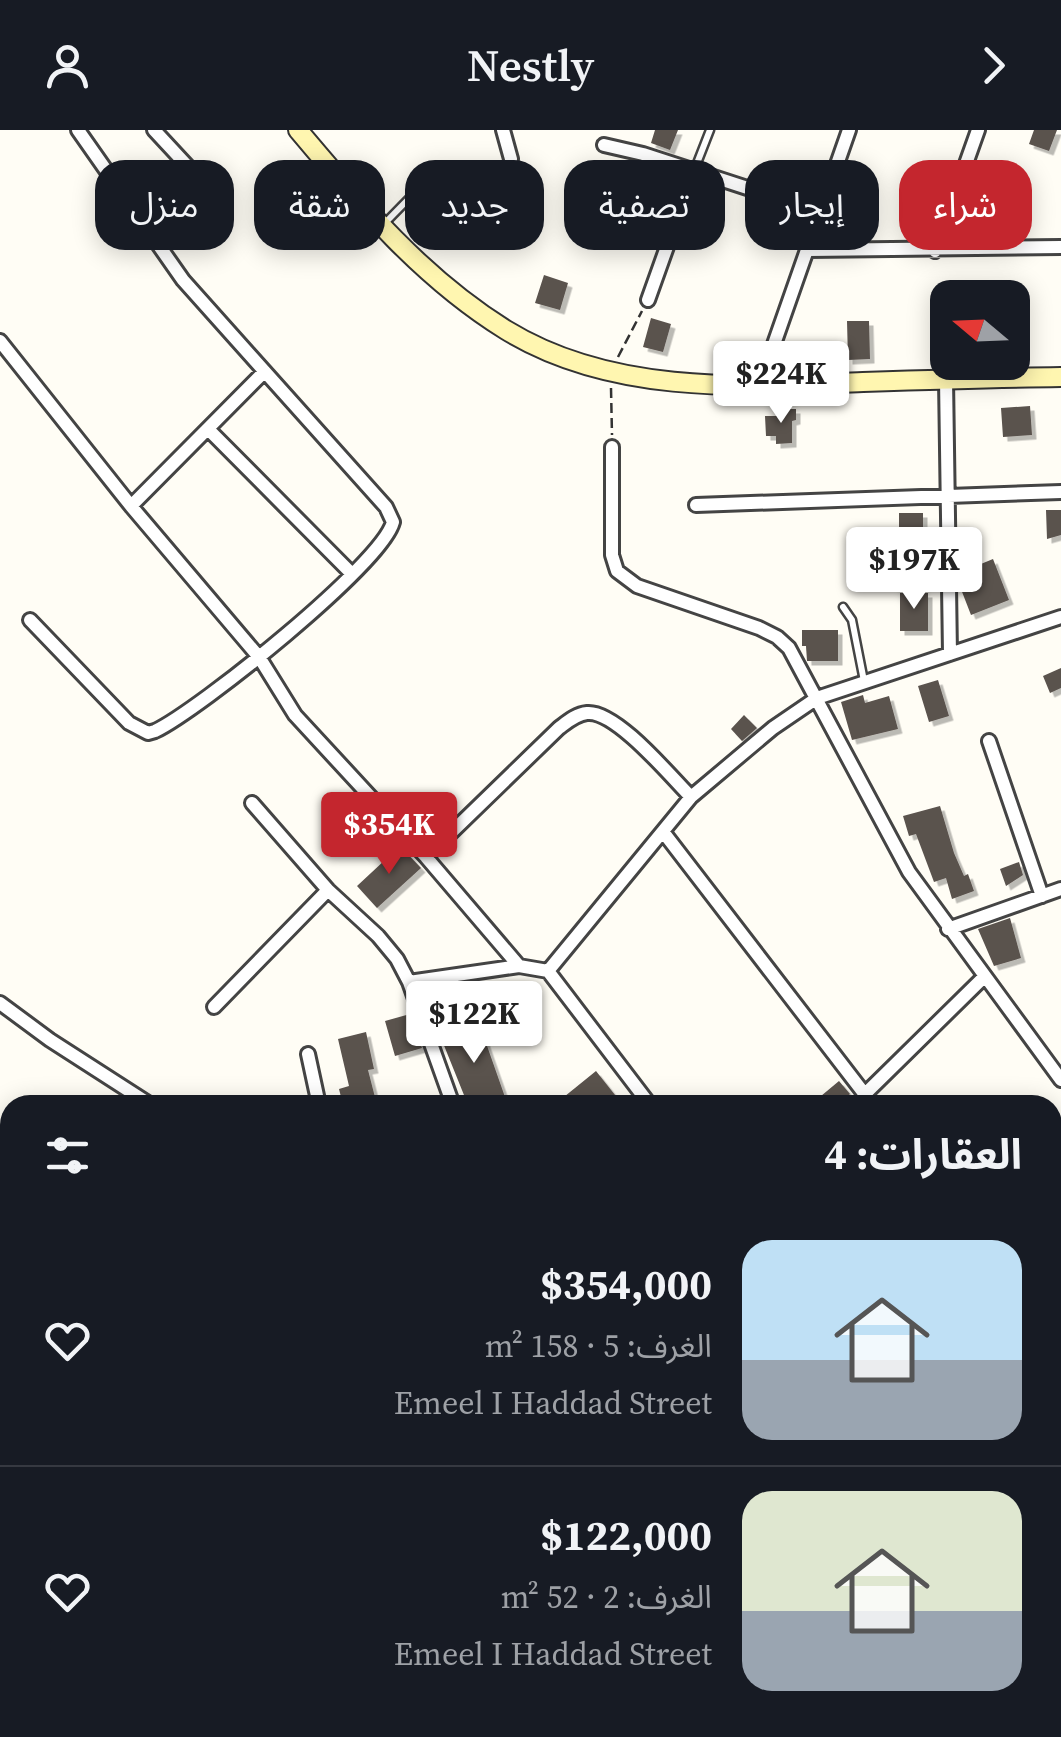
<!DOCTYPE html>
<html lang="ar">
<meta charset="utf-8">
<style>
:root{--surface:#171b24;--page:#20242c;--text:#f1f3f6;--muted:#9ea1a6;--line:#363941;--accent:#c4262e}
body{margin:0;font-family:"Source Serif 4","Noto Sans Arabic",serif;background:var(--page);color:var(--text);direction:rtl;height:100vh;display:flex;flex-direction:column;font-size:38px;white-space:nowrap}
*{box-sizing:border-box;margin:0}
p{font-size:32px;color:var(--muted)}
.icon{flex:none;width:55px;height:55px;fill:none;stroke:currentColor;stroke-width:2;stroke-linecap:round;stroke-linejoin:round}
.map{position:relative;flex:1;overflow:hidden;direction:ltr}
.sheet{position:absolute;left:0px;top:965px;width:1062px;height:642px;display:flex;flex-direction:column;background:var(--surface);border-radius:30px 30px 0 0;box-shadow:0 5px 25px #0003;direction:rtl}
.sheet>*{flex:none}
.banner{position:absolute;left:30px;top:30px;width:1002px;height:90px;direction:rtl;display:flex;gap:20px}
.needle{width:65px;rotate:289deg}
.tools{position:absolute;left:930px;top:150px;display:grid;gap:20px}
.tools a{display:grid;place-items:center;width:100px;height:100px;border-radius:20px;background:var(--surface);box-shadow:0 5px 25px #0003;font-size:50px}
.price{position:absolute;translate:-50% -85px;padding:0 22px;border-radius:10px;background:#fff;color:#222;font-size:32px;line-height:65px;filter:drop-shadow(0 2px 5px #0008)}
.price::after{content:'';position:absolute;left:50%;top:60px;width:30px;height:22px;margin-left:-15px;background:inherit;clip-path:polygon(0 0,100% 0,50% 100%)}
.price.current{background:var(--accent);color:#fff}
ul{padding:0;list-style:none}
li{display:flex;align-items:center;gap:30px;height:250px;padding:0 40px}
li+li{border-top:2px solid var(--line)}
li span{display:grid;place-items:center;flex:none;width:280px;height:200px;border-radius:30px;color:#555}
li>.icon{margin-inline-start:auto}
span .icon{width:120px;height:120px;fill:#fffc;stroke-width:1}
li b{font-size:42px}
h2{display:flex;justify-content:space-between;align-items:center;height:120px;padding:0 40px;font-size:42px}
.chip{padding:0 35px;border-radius:30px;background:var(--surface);box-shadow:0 5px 25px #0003;font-size:35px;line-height:90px}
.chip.current{background:var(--accent);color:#fff}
header{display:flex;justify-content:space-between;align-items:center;height:130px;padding:0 40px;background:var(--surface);font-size:45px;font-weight:600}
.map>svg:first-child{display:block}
.building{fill:#5a524d;filter:url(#shadow)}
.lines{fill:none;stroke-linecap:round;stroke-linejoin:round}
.lane-casing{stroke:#444;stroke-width:11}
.street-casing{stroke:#444;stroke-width:18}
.secondary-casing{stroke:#333;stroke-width:22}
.highway-casing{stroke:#222;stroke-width:30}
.path{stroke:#333;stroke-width:2.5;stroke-dasharray:10 5;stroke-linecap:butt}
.lane{stroke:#fff;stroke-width:6}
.street{stroke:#fff;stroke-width:12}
.secondary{stroke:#fff6b0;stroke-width:18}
.highway{stroke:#f5a25d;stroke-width:25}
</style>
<header><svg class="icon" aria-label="forward" viewBox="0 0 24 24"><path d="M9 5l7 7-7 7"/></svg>Nestly<svg class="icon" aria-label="person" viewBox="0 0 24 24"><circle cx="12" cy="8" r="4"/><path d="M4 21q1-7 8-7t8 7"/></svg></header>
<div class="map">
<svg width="1061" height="1607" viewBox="0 0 1061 1607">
<defs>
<filter id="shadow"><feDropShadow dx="4.5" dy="4.5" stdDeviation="0" flood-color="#0004"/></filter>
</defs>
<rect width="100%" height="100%" fill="#fffdf5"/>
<path class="building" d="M 655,0 L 678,0 L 670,20 L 651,13 Z
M 1034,0 L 1057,0 L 1049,21 L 1029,14 Z
M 768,31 L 813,47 L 808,67 L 761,52 Z
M 582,43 L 617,55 L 604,93 L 569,80 Z
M 433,55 L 450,73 L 424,97 L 408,80 Z
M 849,61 L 871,68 L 859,108 L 837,101 Z
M 544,145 L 568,153 L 560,180 L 535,173 Z
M 651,188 L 671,194 L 663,222 L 643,217 Z
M 847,191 L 869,191 L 870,229 L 848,230 Z
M 1030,276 L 1032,305 L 1003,307 L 1001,278 Z
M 781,279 L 796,279 L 796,290 L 792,291 L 792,313 L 776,314 L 776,306 L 766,306 L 765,286 L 781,286 Z
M 1046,380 L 1061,380 L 1061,405 L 1047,409 Z
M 899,383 L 923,383 L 923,416 L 899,416 Z
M 993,429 L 1009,470 L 971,485 L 959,454 L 959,443 Z
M 900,463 L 928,463 L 928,501 L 900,501 Z
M 802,500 L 838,500 L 838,531 L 807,531 L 806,516 L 802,516 Z
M 1061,538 L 1061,558 L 1050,563 L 1043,546 Z
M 938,550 L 949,586 L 929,592 L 918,556 Z
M 863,565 L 865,573 L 889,566 L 898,599 L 852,610 L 841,572 Z
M 744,585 L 757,598 L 742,611 L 731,599 Z
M 940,676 L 954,723 L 964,746 L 968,744 L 974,761 L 952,769 L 946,748 L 934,752 L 916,704 L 909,706 L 903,686 Z
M 400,716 L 421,738 L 377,778 L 357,756 Z
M 1019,732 L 1023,745 L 1006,756 L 1000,739 Z
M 1010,788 L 1021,828 L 994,836 L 978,799 Z
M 410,884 L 422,918 L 395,926 L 385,891 Z
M 479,893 L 505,967 L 484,975 L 468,975 L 441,908 Z
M 366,902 L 374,939 L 368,940 L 377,975 L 343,975 L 339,959 L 349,956 L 338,909 Z
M 596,941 L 615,965 L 602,975 L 554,975 Z
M 839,951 L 850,964 L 837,975 L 828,975 L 821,966 Z"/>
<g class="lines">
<defs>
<path id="lane" d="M 694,41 L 710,0
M 385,93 L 433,44
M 843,477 L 852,490 L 864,551"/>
<path id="street" d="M 154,0 L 218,69
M 503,0 L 511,29
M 604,15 L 643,24 L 821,82
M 808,120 L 1061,117
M 935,121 L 978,0
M 648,170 L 694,41
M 0,211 L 131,376 L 259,527 L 295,585 L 426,727 L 519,836 L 548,841 L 650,975
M 946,249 L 950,524
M 759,257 L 849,0
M 208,299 L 351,443
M 612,317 L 612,425 L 617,441 L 637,456 L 759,498 L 777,507 L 789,518 L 909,742 L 1061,950
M 696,375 L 1061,362
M 131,376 L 263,243
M 30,490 L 129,593 L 148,603 L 155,601 C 199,580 382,434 393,392 L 386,377 L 183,150 L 78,0
M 989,611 L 1042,766
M 252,673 L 328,760 L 378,806 L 397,829 L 409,852 L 453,975
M 664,703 L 873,975
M 426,727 L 559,598 C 567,592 576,584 587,583 C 616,580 671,647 691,667
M 948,799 L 1061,759
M 548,841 L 691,667 L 773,598 L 817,568 L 1061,487
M 409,852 L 519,836
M 0,873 L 50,910 L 151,975
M 214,877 L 328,760
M 308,924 L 319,975
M 864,965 L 985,846
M 1052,1069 L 1061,1059
M 1052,1212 L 1061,1225
M 1052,1476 L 1061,1466
M 1052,1550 L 1061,1587
M 388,1598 L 402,1607
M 602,1598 L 609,1607
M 766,1598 L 772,1607
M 927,1598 L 932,1607
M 946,1607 L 954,1598"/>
<path id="secondary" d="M 298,0 C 361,75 422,148 506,200 C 612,265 744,257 863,252 C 929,250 995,248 1061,247"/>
<path id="highway" d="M 0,1244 L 10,1261
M 0,1311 L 10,1328
M 249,1598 L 259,1607
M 292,1598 L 304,1607"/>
</defs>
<use href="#lane" class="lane-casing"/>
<use href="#street" class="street-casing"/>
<use href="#secondary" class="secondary-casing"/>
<use href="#highway" class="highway-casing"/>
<path class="path" d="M 618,227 L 642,181
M 611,258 L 612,305"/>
<use href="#lane" class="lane"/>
<use href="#street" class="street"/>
<use href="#secondary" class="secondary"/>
<use href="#highway" class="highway"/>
</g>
</svg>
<div class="tools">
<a><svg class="needle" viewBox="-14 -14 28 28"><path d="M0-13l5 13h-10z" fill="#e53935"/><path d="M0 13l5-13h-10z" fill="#9ea1a6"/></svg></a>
</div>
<b class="price" style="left:781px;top:296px">$224K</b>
<b class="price" style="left:914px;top:482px">$197K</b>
<b class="price current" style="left:389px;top:747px">$354K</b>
<b class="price" style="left:474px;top:936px">$122K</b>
<div class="banner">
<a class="chip current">شراء</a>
<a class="chip">إيجار</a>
<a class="chip">تصفية</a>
<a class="chip">جديد</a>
<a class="chip">شقة</a>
<a class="chip">منزل</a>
</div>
<section class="sheet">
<h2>العقارات: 4<svg class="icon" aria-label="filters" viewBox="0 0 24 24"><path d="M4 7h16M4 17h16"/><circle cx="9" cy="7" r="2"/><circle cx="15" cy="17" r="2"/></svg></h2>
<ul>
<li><span style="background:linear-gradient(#bfe0f5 60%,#9aa5b1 0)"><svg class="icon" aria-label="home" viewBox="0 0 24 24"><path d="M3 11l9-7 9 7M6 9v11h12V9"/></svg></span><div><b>$354,000</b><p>الغرف: 5 · 158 m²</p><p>Emeel I Haddad Street</p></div><svg class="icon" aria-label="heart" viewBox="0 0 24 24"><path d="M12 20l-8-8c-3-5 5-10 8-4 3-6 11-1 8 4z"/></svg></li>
<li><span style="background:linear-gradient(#dfe7d0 60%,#9aa5b1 0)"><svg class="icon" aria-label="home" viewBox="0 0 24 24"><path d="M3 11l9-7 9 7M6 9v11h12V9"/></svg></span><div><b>$122,000</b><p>الغرف: 2 · 52 m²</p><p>Emeel I Haddad Street</p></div><svg class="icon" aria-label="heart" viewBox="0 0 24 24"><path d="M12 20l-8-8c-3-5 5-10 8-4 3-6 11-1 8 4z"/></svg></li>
</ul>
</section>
</div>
